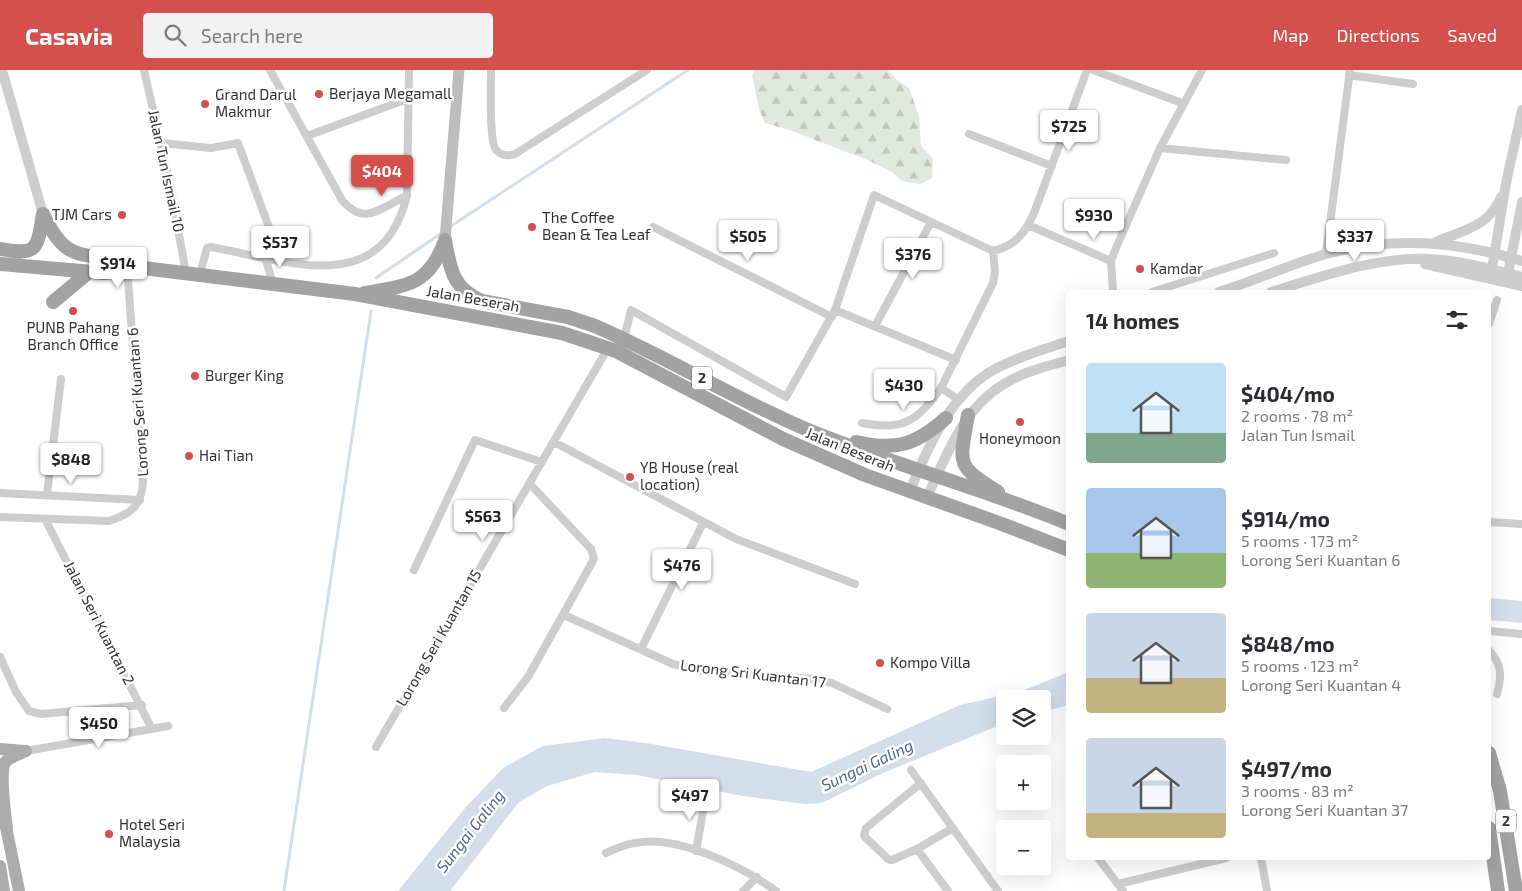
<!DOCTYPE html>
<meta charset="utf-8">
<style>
:root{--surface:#fff;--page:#f2f2f3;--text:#2b2b33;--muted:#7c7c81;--accent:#d3504c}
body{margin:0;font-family:"Exo 2",sans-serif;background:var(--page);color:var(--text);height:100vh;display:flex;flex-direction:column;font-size:19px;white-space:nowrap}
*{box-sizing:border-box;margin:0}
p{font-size:16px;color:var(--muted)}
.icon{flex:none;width:28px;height:28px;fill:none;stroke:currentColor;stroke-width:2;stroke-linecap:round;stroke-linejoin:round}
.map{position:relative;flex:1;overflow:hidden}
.side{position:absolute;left:1066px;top:220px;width:425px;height:570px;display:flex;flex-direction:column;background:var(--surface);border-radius:5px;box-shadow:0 5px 20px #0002}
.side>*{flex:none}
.controls{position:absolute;left:996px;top:620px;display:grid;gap:10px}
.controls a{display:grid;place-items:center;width:55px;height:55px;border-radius:5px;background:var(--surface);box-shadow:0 5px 20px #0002;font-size:25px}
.price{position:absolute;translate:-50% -42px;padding:0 11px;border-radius:5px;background:#fff;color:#222;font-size:16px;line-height:32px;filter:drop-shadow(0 1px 2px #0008)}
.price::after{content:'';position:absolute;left:50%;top:30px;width:15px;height:11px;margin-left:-8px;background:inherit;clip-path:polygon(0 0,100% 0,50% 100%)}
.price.active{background:var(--accent);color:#fff}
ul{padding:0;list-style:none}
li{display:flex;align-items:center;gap:15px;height:125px;padding:0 20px}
li span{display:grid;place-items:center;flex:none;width:140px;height:100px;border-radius:5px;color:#555}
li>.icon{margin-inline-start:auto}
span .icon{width:60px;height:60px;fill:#fffc;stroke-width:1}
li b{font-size:21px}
h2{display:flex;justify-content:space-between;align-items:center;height:60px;padding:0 20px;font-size:21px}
header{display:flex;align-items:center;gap:30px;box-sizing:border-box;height:70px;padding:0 25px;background:var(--accent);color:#fff}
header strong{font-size:24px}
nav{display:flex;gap:28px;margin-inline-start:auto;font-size:18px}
.search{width:350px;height:45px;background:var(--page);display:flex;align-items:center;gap:12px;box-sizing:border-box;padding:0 18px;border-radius:5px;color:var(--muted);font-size:19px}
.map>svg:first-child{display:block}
.forest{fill:url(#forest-firs)}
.water{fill:#d2deea}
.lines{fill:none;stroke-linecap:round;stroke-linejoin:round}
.stream{stroke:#d2deea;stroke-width:3}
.minor{stroke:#cdcdcd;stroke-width:8}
.tertiary{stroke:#cdcdcd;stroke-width:10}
.secondary{stroke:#bdbdbd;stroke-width:11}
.primary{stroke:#ababab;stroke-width:12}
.trunk{stroke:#a2a2a2;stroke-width:14}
.poi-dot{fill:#d3504c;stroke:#fff;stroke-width:2}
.labels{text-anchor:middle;stroke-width:5;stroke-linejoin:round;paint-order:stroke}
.shield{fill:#fff;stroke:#707070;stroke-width:1}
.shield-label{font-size:14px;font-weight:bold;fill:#333}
.poi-label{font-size:15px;fill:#333;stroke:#fff;text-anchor:start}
.street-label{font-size:15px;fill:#333;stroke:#fff}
.water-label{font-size:16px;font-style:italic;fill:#496b8d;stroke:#fff}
</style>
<header>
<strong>Casavia</strong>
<div class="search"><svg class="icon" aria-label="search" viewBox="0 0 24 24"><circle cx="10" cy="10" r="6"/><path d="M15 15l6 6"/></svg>Search here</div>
<nav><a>Map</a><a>Directions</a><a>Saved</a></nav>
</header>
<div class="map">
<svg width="1522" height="821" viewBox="0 0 1522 821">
<defs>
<pattern id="forest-firs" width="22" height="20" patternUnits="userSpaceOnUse" patternTransform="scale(1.25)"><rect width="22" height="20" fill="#e1e8dd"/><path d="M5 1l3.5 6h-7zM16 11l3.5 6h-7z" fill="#c2c7be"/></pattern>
</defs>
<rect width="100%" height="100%" fill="#fff"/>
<path class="forest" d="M 755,0 L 888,0 L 897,10 L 909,18 L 919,46 L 921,76 L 933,89 L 932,108 L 920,114 L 902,111 L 892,102 L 865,89 L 789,60 L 765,53 L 759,39 L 752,5 Z"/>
<path class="water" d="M 1489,528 L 1522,531 L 1522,553 L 1489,550 Z
M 1069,602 L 1069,635 L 1043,642 L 1042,629 L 1005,629 L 1005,653 L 883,703 L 822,733 L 805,734 L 743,726 L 637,705 L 595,702 L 547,716 L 519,732 L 450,821 L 398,821 L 466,737 L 503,698 L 543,676 L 605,668 L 646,673 L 811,702 L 960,635 L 1022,621 Z"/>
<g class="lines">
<path class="stream" d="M 448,158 L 688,0
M 376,208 L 443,162
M 284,821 L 371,241"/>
<path class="minor" d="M 144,0 L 170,115 L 186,203
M 270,0 L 342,130 C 365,158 382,136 407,126 L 409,0
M 491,0 C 491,14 489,71 496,80 C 501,86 508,86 515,84 L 647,0
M 1093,0 L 1182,33
M 1349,5 L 1413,14
M 969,64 L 1052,96
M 307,66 L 410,28
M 161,73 L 211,78 L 238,73 L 281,190
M 1160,78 L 1286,90
M 1028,155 L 1111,191
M 653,157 L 832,247
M 1326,184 L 1350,0
M 265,187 L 273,214
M 200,204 L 207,178 L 211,177 C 288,191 381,229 407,126
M 1113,222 L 1111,191 L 1116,178 L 1160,78 L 1202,0
M 1152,222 L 1274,183
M 835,240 L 956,290
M 1489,254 L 1497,230
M 875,256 L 931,152
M 624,269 L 631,240 L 786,327 L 835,240 L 874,125 L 993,181 C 1015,176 1025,163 1034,143 L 1087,0
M 941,318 L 959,330
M 862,353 C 903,361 918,351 941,318 L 993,213 L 995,202 L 993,181
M 554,372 L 736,469 L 855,514
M 0,423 L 140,430
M 47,425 L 61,309
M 0,447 L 109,451 C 130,444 141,437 143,413 L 127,196
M 45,449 L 152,659
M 1489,452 L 1522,454
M 414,500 L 475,370 L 542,392
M 564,545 L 673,594 L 701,601 L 815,609 L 832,613 L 887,639
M 1489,561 L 1522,564
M 641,579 L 703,453
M 1489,580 C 1502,595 1502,605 1497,624
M 0,587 L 16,622 L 29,641 L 41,644 L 142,635
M 504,638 L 528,607 L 594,489 L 591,479 L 530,414
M 376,677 L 608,278
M 26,681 L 168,656
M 911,700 L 998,821
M 917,779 L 892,790 L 888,789 L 864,766 L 866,758 L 921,713
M 696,781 L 706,725
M 606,783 C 615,779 625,774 635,773 C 677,764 743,797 776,821
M 1098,788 L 1123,821
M 1261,788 L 1267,821
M 1118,814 L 1226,788
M 743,821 L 757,807
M 948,821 L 917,779 L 953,758"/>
<path class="tertiary" d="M 2,0 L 43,144
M 1436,172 C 1463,160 1489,157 1501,127
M 1425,194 L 1522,216
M 1492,199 L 1506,113 L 1522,40
M 1508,203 L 1522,132
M 1219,222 C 1254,211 1291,194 1326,184 C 1393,166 1457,171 1522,191
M 1271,222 C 1321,207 1374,187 1428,189 C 1460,190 1491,199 1522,207
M 910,421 C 928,376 952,321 997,298 C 1020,286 1044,279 1069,271
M 927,427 C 947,385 962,339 1004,314 C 1023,302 1047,296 1069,290"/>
<path class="secondary" d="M 445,170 L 459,0"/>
<path class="primary" d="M 0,679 L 25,681
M 5,752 L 19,821
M 7,758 C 5,743 0,703 5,692 C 10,687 20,684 26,681
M 0,796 L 4,821"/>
<path class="trunk" d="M 43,144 C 69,198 81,177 127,196
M 445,170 C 450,199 453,219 482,231 L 568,247 L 595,256 C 669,288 738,331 813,362 C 897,396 985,419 1069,454
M 0,179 C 38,186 37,179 43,144
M 0,194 L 104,203 L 114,202 L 127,196 L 355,224 L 562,263 L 616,281 L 783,369 L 865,405 L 999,453 L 1069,480
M 365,223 C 408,215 428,216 445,171
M 53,232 L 89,202
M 968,345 C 960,393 954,395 998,422
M 856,372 C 896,381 916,375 946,348
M 1489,683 L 1500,721 L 1516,821
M 1489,758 L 1498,821"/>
</g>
<g class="poi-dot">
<circle cx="319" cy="24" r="5"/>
<circle cx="205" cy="34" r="5"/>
<circle cx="122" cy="145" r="5"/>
<circle cx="532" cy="157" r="5"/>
<circle cx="1140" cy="199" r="5"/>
<circle cx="73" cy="241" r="5"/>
<circle cx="195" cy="306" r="5"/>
<circle cx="1020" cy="352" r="5"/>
<circle cx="189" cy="386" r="5"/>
<circle cx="630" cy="407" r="5"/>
<circle cx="880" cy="593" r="5"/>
<circle cx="109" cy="764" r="5"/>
</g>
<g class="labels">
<g class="shield">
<rect x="692" y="296.5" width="20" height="23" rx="4"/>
<rect x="1496" y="739.5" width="20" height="23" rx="4"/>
</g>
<g class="shield-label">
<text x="702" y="313">2</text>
<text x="1506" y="756">2</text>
</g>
<g class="poi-label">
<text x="329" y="29">Berjaya Megamall</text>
<text x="215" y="30">Grand Darul<tspan x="215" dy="17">Makmur</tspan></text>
<text x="112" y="150" text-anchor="end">TJM Cars</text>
<text x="542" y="153">The Coffee<tspan x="542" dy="17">Bean &amp; Tea Leaf</tspan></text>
<text x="1150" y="204">Kamdar</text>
<text x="73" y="263" text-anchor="middle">PUNB Pahang<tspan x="73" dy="17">Branch Office</tspan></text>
<text x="205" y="311">Burger King</text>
<text x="1020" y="374" text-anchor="middle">Honeymoon</text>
<text x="199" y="391">Hai Tian</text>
<text x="640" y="403">YB House (real<tspan x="640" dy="17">location)</tspan></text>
<text x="890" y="598">Kompo Villa</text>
<text x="119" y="760">Hotel Seri<tspan x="119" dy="17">Malaysia</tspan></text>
</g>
<g class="street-label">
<text transform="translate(166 101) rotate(78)" y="5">Jalan Tun Ismail 10</text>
<text transform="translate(473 229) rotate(10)" y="5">Jalan Beserah</text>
<text transform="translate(138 332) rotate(-94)" y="5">Lorong Seri Kuantan 6</text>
<text transform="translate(850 380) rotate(22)" y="5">Jalan Beserah</text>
<text transform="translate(99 553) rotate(63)" y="5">Jalan Seri Kuantan 2</text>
<text transform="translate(439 568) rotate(-60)" y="5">Lorong Seri Kuantan 15</text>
<text transform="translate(753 604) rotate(7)" y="5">Lorong Sri Kuantan 17</text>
</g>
<g class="water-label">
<text transform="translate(867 695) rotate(-25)" y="6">Sungai Galing</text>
<text transform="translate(470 761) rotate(-52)" y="6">Sungai Galing</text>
</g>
</g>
</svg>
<div class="controls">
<a><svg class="icon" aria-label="layers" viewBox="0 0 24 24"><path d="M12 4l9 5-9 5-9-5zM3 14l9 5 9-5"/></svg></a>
<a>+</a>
<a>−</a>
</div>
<b class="price" style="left:1069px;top:82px">$725</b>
<b class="price active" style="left:382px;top:127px">$404</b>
<b class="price" style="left:1094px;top:171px">$930</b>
<b class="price" style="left:748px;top:192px">$505</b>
<b class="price" style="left:1355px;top:192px">$337</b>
<b class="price" style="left:280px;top:198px">$537</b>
<b class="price" style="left:913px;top:210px">$376</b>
<b class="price" style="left:118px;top:219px">$914</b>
<b class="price" style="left:904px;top:341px">$430</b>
<b class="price" style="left:71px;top:415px">$848</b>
<b class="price" style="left:483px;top:472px">$563</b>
<b class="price" style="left:682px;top:521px">$476</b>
<b class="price" style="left:99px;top:679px">$450</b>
<b class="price" style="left:690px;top:751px">$497</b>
<section class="side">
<h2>14 homes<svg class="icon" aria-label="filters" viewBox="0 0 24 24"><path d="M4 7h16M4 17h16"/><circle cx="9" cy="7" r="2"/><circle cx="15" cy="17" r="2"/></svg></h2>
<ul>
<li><span style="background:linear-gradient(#bfe0f5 70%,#7fa58c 0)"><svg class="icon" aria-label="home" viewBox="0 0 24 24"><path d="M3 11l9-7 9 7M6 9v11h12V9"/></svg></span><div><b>$404/mo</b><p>2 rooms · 78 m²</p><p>Jalan Tun Ismail</p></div></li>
<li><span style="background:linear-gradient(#a9c7e8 65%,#8fb573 0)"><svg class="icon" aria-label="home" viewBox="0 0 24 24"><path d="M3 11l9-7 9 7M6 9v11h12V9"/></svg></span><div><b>$914/mo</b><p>5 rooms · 173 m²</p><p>Lorong Seri Kuantan 6</p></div></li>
<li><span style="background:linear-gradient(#c9d6e8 65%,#c2b280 0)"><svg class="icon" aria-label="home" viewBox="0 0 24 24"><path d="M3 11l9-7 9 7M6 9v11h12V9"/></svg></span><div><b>$848/mo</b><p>5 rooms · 123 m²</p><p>Lorong Seri Kuantan 4</p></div></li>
<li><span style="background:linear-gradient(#c9d6e8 75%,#c2b280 0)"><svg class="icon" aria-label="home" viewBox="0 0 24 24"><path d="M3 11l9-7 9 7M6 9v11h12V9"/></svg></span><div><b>$497/mo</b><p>3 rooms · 83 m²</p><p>Lorong Seri Kuantan 37</p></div></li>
</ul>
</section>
</div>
